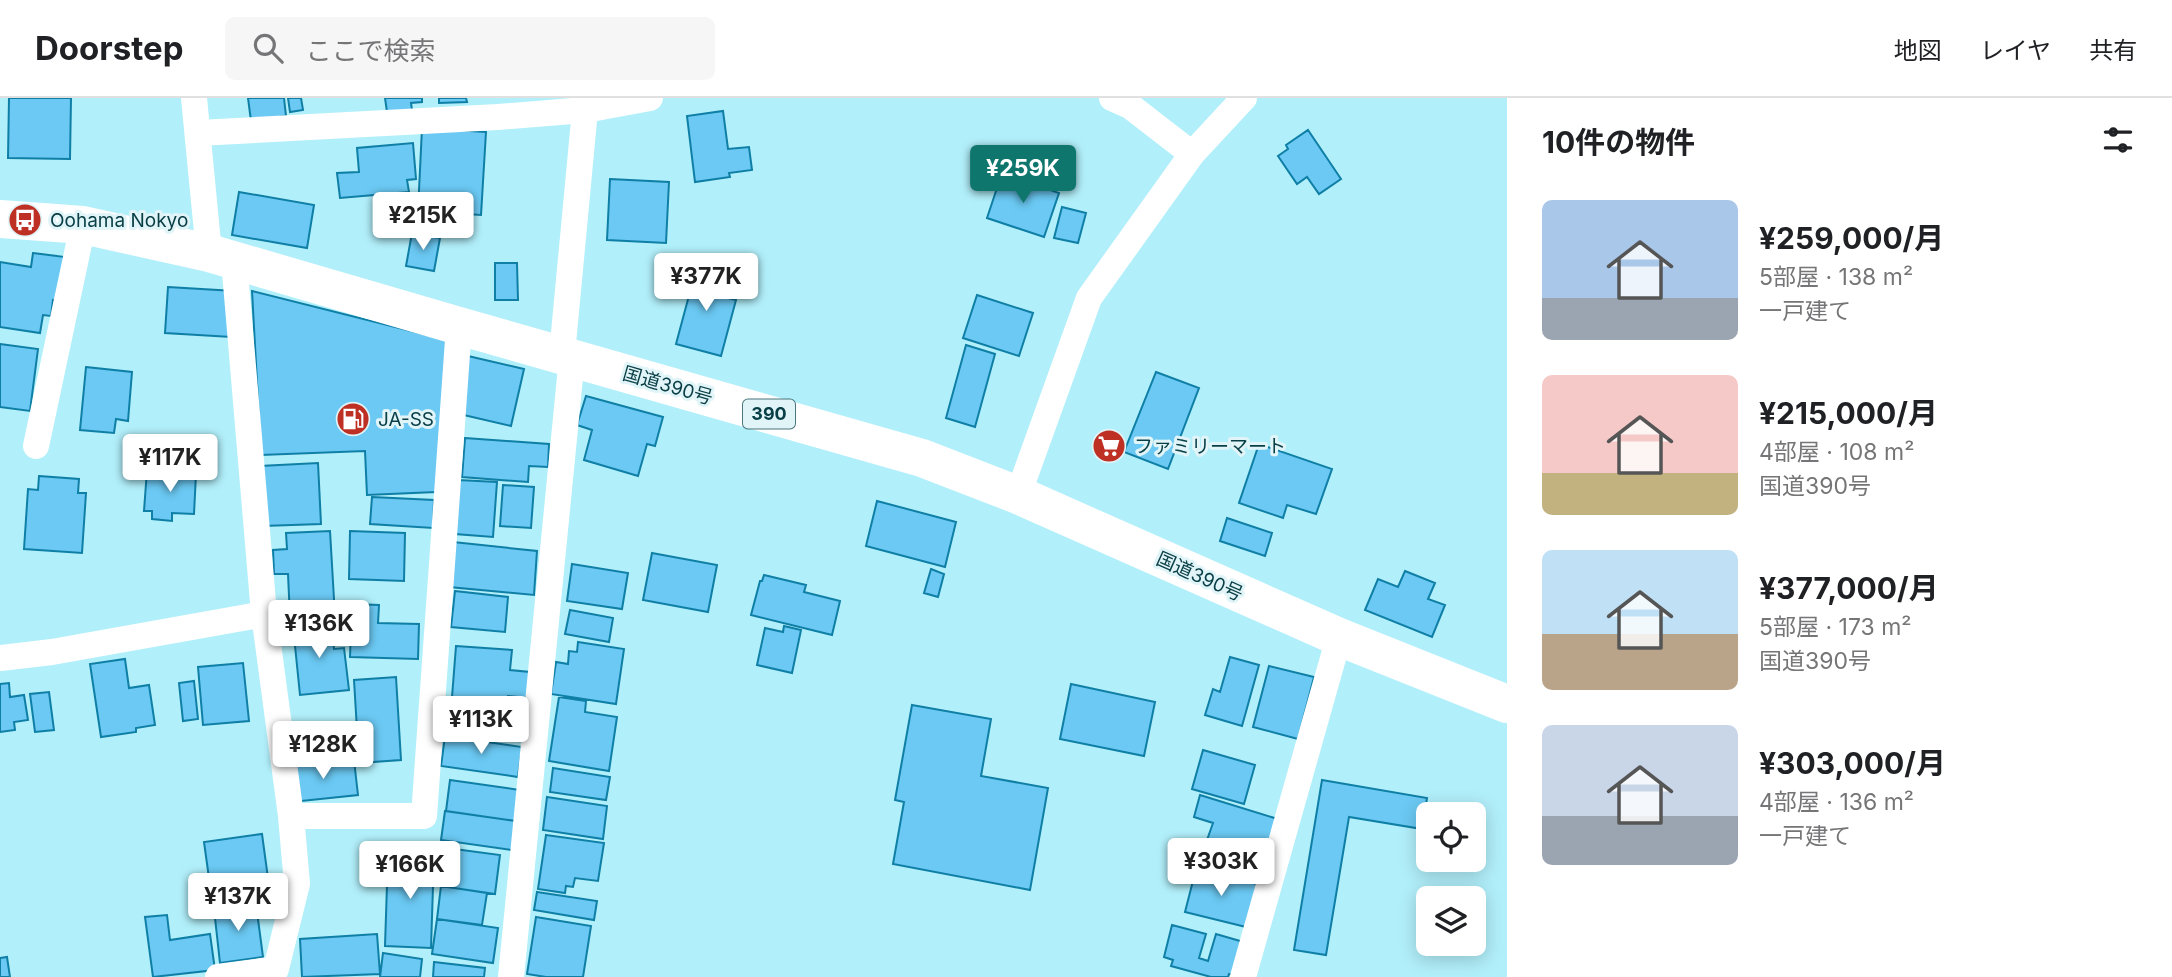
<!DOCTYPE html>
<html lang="ja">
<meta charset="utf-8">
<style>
:root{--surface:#fff;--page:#f6f6f6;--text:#202124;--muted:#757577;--line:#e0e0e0;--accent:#0f766e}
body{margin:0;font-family:Inter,"Noto Sans JP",sans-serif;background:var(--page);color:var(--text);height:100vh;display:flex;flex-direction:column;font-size:26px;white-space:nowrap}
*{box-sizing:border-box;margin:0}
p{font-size:23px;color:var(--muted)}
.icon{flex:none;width:38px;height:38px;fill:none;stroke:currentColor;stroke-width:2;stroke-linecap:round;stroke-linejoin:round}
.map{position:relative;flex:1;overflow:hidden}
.drawer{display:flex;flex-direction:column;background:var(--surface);width:665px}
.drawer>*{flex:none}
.tools{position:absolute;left:1416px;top:704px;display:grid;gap:14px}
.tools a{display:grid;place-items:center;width:70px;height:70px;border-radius:10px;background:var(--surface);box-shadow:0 4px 18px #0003;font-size:35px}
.price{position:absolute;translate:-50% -60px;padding:0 16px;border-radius:7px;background:#fff;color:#222;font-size:23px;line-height:46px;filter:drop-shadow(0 2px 4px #0008)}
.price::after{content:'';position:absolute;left:50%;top:42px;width:21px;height:16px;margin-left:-10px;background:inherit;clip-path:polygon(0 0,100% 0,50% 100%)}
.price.active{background:var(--accent);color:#fff}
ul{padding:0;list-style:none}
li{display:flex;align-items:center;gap:21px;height:175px;padding:0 35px}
li span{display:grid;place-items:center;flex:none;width:196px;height:140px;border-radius:10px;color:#555}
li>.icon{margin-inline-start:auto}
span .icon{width:84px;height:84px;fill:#fffc;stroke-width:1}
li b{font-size:30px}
h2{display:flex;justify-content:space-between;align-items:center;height:84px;padding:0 35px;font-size:30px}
header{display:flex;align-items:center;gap:42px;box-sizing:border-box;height:98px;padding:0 35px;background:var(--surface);border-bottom:2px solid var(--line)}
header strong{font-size:33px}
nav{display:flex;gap:38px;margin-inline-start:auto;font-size:24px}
.search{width:490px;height:63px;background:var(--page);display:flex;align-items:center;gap:18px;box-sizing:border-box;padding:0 24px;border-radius:10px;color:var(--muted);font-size:26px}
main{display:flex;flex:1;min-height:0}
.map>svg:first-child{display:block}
.building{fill:#6bc9f3;stroke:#0f7fa6;stroke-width:2}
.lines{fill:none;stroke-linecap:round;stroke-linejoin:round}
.minor{stroke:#fff;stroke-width:26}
.highway{stroke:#fff;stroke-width:38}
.labels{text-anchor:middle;stroke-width:6;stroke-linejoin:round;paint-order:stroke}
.shield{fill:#e1f4f8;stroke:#49757b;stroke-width:2}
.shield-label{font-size:18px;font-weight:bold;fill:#083e45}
.poi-label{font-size:19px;fill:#083e45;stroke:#e1f4f8;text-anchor:start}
.street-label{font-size:19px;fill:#083e45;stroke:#e1f4f8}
</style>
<header>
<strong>Doorstep</strong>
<div class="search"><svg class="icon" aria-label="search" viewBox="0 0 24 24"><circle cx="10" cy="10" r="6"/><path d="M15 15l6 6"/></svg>ここで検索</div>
<nav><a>地図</a><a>レイヤ</a><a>共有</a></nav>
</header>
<main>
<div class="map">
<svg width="1507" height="879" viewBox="0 0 1507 879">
<rect width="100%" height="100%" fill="#b1effa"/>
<path class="building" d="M 9,0 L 71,0 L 70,61 L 8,60 Z
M 248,0 L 284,0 L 286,18 L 251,23 Z
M 288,0 L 301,0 L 303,12 L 290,14 Z
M 385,0 L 422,0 L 422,4 L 411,5 L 412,12 L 387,14 Z
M 439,0 L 466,0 L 467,4 L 439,5 Z
M 723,13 L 728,51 L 749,49 L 752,72 L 729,75 L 730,79 L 695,84 L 687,18 Z
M 422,30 L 486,34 L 481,117 L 418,113 Z
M 1308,32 L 1341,81 L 1319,96 L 1307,79 L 1297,86 L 1278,58 L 1288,51 L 1286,47 Z
M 413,45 L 416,81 L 407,82 L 409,94 L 340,100 L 337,75 L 359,74 L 357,50 Z
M 1002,75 L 1059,95 L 1044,139 L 987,120 Z
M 610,81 L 669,84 L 666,145 L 607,142 Z
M 239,94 L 314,107 L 307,150 L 232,137 Z
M 1062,109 L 1086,115 L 1078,145 L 1054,140 Z
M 412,135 L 440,140 L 434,173 L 406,168 Z
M 33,155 L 65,159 L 59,203 L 53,202 L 51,218 L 43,217 L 40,235 L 0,229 L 0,164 L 31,169 Z
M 698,164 L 723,171 L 716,197 L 736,202 L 721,258 L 676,246 Z
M 495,165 L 517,165 L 518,202 L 495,202 Z
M 168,189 L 234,193 L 231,239 L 165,235 Z
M 252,193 L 447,242 L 436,394 L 367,397 L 365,353 L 261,357 Z
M 977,197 L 1033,215 L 1019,258 L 963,240 Z
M 0,246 L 38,251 L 30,313 L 0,309 Z
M 966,247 L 995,256 L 975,329 L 946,320 Z
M 468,258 L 524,271 L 511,328 L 455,315 Z
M 86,269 L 132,274 L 128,323 L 116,321 L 114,335 L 80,332 Z
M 1156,274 L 1199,290 L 1168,371 L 1124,354 Z
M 586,298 L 663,319 L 655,348 L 647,346 L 638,378 L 584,362 L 592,332 L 577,327 Z
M 465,340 L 549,346 L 548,369 L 529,368 L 528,384 L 462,379 Z
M 1259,346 L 1332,371 L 1316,416 L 1287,407 L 1283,420 L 1239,405 Z
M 318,365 L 321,426 L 263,428 L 260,368 Z
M 147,372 L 196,376 L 194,416 L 172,415 L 172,423 L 152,421 L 152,413 L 144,413 Z
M 39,378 L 79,381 L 78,395 L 86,395 L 82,455 L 24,451 L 28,391 L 38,392 Z
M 458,382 L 497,384 L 493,439 L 455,436 Z
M 503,387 L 534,389 L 531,430 L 500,428 Z
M 372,399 L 434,402 L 433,430 L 370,426 Z
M 877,403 L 956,424 L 945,469 L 866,448 Z
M 1227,420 L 1272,435 L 1265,458 L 1220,443 Z
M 330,433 L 335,518 L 290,520 L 288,476 L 274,476 L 273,452 L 287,451 L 286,435 Z
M 350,433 L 405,435 L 404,483 L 349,481 Z
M 453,444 L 537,453 L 534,497 L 449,489 Z
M 652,455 L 717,467 L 708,514 L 643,502 Z
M 572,466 L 628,475 L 622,511 L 567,503 Z
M 931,471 L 944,476 L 938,499 L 924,495 Z
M 1405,473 L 1435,485 L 1428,501 L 1445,507 L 1432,539 L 1365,512 L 1378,481 L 1398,489 Z
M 764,477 L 806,487 L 804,494 L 840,503 L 832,537 L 751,517 L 760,483 L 762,483 Z
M 455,493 L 508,499 L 505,534 L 451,529 Z
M 352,506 L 379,507 L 378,525 L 419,526 L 418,561 L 350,559 Z
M 570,512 L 613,520 L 609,544 L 565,536 Z
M 331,525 L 334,551 L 344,550 L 349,592 L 300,597 L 293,528 Z
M 784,528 L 801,532 L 792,575 L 757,567 L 765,530 L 783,534 Z
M 578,544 L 624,551 L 616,606 L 551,596 L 556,564 L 568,566 L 569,553 L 577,554 Z
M 456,548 L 512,552 L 510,572 L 530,574 L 528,600 L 508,598 L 508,603 L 452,599 Z
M 1230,559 L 1259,567 L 1242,628 L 1205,617 L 1213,591 L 1220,594 Z
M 125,561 L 129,590 L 149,587 L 155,627 L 136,630 L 136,634 L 101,639 L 90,566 Z
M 243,565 L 249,623 L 203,627 L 198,569 Z
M 1269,568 L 1314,579 L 1298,641 L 1253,629 Z
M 396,579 L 401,662 L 359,665 L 354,582 Z
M 194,583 L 198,621 L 183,623 L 179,585 Z
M 9,585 L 10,599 L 24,597 L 28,622 L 14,624 L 15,632 L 0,634 L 0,586 Z
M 1071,586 L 1155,604 L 1144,658 L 1060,641 Z
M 49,594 L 54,632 L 35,634 L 30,596 Z
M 452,599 L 524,609 L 519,643 L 447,633 Z
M 559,599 L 586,603 L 585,614 L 617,619 L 609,673 L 549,663 Z
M 912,607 L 991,621 L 981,678 L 1048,690 L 1030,792 L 893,766 L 904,704 L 895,702 Z
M 445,638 L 522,649 L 518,679 L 441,668 Z
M 1203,652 L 1255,667 L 1244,706 L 1192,691 Z
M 354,662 L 358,697 L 292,704 L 288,669 Z
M 553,670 L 610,679 L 606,702 L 550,694 Z
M 450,682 L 520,692 L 516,723 L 446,713 Z
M 1322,682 L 1427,700 L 1422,731 L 1349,719 L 1326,857 L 1294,852 Z
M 1200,697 L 1281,722 L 1269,761 L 1207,742 L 1213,725 L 1194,719 Z
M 547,699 L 607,708 L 603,741 L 543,732 Z
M 445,713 L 516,723 L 512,752 L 441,742 Z
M 262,736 L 270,795 L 212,802 L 204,744 Z
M 546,737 L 604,745 L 598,783 L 575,780 L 573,789 L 566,788 L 565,795 L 538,791 Z
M 447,750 L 500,757 L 495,796 L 441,788 Z
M 388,756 L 434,758 L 431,850 L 385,848 Z
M 1196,771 L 1257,786 L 1246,829 L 1185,814 Z
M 441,788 L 487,795 L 482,827 L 437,821 Z
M 537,794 L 597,803 L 594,822 L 534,812 Z
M 256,806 L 263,859 L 220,865 L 214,811 Z
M 167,817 L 170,842 L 210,836 L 215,872 L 153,879 L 145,819 Z
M 536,819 L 591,828 L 583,879 L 546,879 L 527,876 Z
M 437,821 L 498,830 L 493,865 L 432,856 Z
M 1172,827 L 1206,836 L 1199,860 L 1208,863 L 1216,836 L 1247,845 L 1238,878 L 1229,876 L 1228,879 L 1211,879 L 1171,868 L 1173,862 L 1164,859 Z
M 377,836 L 380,876 L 302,879 L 300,841 Z
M 383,855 L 422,861 L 420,879 L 380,879 Z
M 7,859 L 10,879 L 0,879 L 0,860 Z
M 434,864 L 485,870 L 484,879 L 433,879 Z"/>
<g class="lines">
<path class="minor" d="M 194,0 L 209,155
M 1112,0 L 1130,8 L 1192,56
M 198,35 L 498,19 L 585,12 L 650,0
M 562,256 L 585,12
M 36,348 L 83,127
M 1018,397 L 1089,200 L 1192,56 L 1244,0
M 0,560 L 52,554 L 264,516
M 291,718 L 424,718 L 459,228
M 218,879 L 276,871 L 297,786 L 291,718 L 264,516 L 234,162
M 511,879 L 572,259
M 1243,879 L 1339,539"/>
<path class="highway" d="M 0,121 L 83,127 L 209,155 L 459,228 L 922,360 L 1018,397 L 1339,539 L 1507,606"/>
</g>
<defs>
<symbol id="bus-disc" viewBox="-11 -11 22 22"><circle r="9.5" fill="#bd3023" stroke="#e1f4f8"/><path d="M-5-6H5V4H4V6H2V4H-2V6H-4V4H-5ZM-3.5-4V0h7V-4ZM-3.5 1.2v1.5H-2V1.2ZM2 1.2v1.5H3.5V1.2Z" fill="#fff"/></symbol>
<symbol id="fuel-disc" viewBox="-11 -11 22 22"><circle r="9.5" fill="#bd3023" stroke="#e1f4f8"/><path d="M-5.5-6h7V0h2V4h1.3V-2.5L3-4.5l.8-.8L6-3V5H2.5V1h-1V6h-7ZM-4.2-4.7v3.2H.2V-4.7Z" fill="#fff"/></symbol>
<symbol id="supermarket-disc" viewBox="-11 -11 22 22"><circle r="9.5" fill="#bd3023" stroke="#e1f4f8"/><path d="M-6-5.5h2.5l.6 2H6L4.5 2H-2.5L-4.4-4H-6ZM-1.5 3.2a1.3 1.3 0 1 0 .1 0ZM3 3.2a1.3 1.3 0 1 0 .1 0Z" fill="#fff"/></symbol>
</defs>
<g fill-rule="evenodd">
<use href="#bus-disc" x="6" y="103" width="38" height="38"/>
<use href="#fuel-disc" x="334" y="302" width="38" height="38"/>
<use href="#supermarket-disc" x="1090" y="329" width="38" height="38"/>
</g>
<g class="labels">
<rect class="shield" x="743" y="301.5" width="52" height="29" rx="5"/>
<g class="shield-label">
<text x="769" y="322">390</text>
</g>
<g class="poi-label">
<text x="50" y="129">Oohama Nokyo</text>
<text x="378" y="328">JA-SS</text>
<text x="1134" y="355">ファミリーマート</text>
</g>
<g class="street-label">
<text transform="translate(668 287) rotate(16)" y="7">国道390号</text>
<text transform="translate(1200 478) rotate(24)" y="7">国道390号</text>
</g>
</g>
</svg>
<div class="tools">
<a><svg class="icon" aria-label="locate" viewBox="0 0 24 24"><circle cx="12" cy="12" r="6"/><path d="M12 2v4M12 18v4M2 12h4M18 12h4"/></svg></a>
<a><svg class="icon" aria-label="layers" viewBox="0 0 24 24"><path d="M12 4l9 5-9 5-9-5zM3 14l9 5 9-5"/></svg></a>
</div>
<b class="price active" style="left:1023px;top:107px">¥259K</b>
<b class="price" style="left:423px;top:154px">¥215K</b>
<b class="price" style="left:706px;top:215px">¥377K</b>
<b class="price" style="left:170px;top:396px">¥117K</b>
<b class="price" style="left:319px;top:562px">¥136K</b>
<b class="price" style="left:481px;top:658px">¥113K</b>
<b class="price" style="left:323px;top:683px">¥128K</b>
<b class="price" style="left:1221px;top:800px">¥303K</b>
<b class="price" style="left:410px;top:803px">¥166K</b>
<b class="price" style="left:238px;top:835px">¥137K</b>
</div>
<section class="drawer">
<h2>10件の物件<svg class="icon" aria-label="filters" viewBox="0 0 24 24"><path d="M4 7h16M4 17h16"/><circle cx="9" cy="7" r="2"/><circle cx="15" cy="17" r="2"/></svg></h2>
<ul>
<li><span style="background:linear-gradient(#a9c7e8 70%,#9aa5b1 0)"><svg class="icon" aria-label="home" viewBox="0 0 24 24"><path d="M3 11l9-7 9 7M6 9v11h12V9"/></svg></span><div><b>¥259,000/月</b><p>5部屋 · 138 m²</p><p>一戸建て</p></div></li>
<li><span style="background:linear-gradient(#f6c9c9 70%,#c2b280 0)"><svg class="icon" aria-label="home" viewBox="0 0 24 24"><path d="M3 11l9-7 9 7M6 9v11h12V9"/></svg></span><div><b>¥215,000/月</b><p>4部屋 · 108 m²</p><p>国道390号</p></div></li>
<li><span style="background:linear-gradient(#bfe0f5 60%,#b9a48a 0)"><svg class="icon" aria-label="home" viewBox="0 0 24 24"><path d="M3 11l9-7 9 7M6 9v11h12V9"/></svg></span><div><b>¥377,000/月</b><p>5部屋 · 173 m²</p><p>国道390号</p></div></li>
<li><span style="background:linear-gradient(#c9d6e8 65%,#9aa5b1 0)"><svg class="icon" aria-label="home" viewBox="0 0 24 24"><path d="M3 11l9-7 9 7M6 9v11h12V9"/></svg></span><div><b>¥303,000/月</b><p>4部屋 · 136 m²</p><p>一戸建て</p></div></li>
</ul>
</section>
</main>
